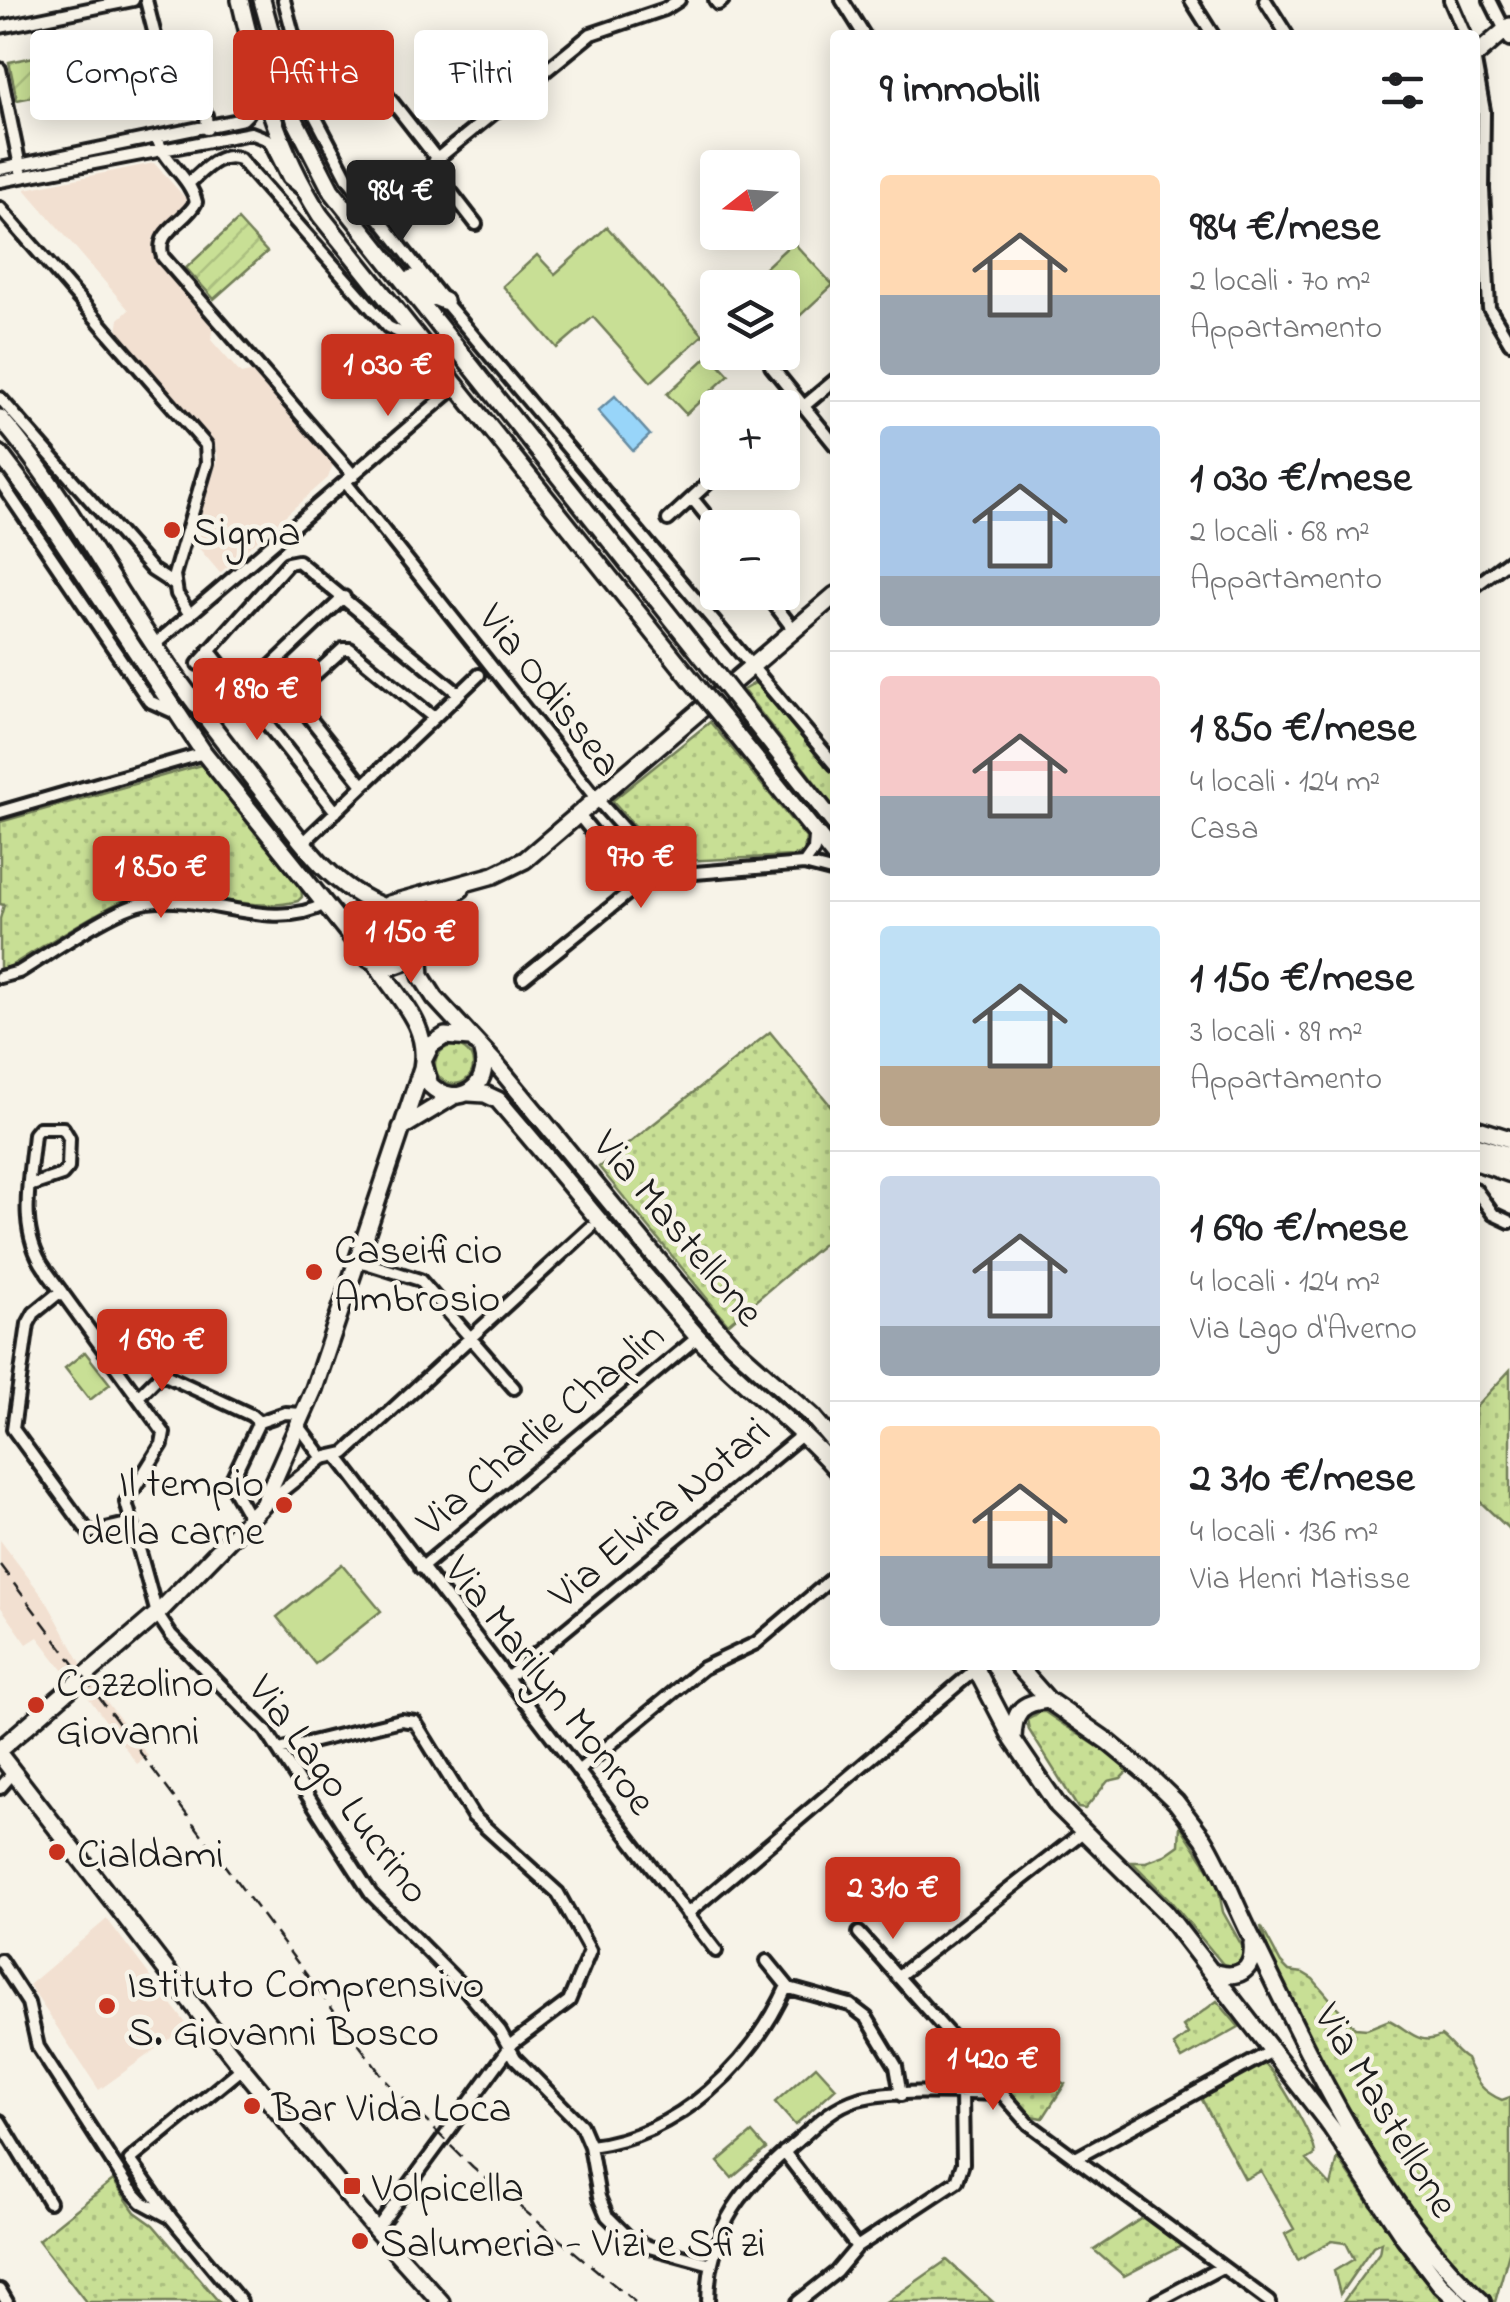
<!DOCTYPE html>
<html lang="it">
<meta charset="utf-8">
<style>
:root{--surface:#fff;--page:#f2f2f2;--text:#202124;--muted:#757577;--line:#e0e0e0;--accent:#c8321e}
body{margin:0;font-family:"Indie Flower",sans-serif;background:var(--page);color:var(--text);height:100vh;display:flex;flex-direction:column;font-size:38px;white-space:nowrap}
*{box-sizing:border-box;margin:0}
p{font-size:32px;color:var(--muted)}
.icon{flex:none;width:55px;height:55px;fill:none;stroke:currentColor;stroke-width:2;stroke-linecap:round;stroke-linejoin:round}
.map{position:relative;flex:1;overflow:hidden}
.drawer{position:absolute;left:830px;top:30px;width:650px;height:1640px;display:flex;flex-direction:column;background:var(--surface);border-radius:10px;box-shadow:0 5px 25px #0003}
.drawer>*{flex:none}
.banner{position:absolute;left:30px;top:30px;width:650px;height:90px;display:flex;gap:20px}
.needle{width:65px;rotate:253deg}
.tools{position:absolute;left:700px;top:150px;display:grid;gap:20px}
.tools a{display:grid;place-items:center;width:100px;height:100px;border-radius:10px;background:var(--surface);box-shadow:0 5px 25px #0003;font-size:50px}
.price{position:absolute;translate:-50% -85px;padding:0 22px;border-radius:10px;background:var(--accent);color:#fff;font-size:32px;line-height:65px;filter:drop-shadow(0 2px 5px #0008)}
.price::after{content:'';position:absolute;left:50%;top:60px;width:30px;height:22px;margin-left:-15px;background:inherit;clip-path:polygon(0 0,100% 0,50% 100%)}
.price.selected{background:#222;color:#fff}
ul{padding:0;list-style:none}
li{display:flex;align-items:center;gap:30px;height:250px;padding:0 50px}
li+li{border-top:2px solid var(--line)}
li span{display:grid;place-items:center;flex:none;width:280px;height:200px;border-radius:10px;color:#555}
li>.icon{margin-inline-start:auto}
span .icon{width:120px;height:120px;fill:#fffc;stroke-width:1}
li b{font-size:42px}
h2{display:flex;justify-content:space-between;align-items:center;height:120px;padding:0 50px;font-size:42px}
.pill{padding:0 35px;border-radius:10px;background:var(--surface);box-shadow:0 5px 25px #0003;font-size:35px;line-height:90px}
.pill.selected{background:var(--accent);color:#fff}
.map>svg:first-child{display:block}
.built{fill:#f2e0d1}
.grass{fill:url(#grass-dots);stroke:#727e58;stroke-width:2.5}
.garden{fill:url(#garden-furrows);stroke:#727e58;stroke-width:2.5}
.pitch{fill:#c8df95;stroke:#727e58;stroke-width:2.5}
.water{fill:#98d5f9;stroke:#668ba1;stroke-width:2.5}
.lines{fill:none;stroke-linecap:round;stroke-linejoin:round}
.street-casing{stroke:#1c1c1c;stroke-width:18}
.secondary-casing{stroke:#1c1c1c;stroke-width:22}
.highway-casing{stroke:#1c1c1c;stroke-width:25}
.street{stroke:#f7f3e8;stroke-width:10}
.secondary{stroke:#f7f3e8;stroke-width:15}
.highway{stroke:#f7f3e8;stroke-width:18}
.rail{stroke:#1c1c1c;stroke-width:2.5;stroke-dasharray:15 8;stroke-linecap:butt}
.secondary-bridge-casing{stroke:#1c1c1c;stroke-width:22;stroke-linecap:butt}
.secondary-bridge{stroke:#f7f3e8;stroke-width:15}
.poi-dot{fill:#c8321e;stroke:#f7f3e8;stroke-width:4}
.labels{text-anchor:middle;stroke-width:9;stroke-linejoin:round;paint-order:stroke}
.poi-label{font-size:42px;fill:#1c1c1c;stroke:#f7f3e8;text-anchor:start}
.street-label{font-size:42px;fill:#1c1c1c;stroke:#f7f3e8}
</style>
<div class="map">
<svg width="1510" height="2302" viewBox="0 0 1510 2302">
<defs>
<pattern id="grass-dots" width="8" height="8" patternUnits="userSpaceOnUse" patternTransform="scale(2.5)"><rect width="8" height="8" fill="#c8df95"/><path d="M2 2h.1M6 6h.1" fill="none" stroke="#abbf80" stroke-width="1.8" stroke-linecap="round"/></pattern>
<pattern id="garden-furrows" width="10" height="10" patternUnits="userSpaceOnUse" patternTransform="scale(2.5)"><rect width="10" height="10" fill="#c8df95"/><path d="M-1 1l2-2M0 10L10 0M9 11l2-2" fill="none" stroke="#abbf80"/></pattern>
</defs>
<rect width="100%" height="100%" fill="#f7f3e8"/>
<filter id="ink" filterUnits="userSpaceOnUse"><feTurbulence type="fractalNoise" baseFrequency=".01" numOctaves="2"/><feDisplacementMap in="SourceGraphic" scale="20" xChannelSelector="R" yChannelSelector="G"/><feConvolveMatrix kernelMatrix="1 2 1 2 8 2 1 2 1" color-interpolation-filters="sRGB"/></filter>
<g filter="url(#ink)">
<path class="built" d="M 154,163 L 189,202 L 153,238 L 152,249 L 155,256 L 214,327 L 211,340 L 241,374 L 250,372 L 257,376 L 333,465 L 328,478 L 220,573 L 192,540 L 218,459 L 215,444 L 117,332 L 119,319 L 129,310 L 25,189 Z
M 0,1540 L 47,1602 L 91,1681 L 148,1756 L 137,1764 L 72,1675 L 67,1675 L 38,1637 L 27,1644 L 0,1606 Z
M 107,1919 L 188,2026 L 99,2090 L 29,1985 Z"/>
<path class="grass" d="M 755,683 L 765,687 L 835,774 L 835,808 L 743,690 Z
M 710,722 L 806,838 L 804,852 L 794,856 L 682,861 L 653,847 L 612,801 Z
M 201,765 L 301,886 L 302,897 L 298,901 C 252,914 192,888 144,893 C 118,897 36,951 9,967 L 0,969 L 0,919 L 4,905 L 0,904 L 0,822 Z
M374 936a17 17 0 1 1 34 0a17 17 0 1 1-34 0Z
M 770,1032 L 835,1111 L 835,1234 L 728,1324 L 599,1167 Z
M435 1065a19 19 0 1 1 38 0a19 19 0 1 1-38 0Z
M 1510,1370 L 1510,1530 L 1475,1497 L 1475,1408 Z
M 1040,1712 L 1045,1712 C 1073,1732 1104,1748 1129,1770 L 1121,1778 L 1108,1781 L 1085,1809 L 1078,1808 L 1029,1730 L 1027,1719 Z
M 1180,1825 L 1217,1882 L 1223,1912 L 1242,1946 L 1244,1958 L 1241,1964 L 1228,1968 L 1222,1963 L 1169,1899 L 1132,1862 L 1146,1862 L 1165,1855 L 1179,1845 Z
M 1261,1926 L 1281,1963 L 1289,1971 L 1303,1973 L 1313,1979 L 1355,2028 L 1367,2029 L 1389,2020 C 1408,2029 1419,2047 1441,2036 C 1451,2043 1455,2053 1466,2059 C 1476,2080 1479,2090 1502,2100 L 1510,2097 L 1510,2249 L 1495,2302 C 1437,2279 1274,1992 1261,1926 Z
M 1217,2001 L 1239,2027 L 1182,2059 L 1174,2045 L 1188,2034 L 1183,2026 Z
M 953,2047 L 988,2085 L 957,2085 L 953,2076 L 958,2074 L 946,2054 Z
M 1264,2063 C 1277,2073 1317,2143 1315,2155 L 1307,2160 L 1331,2186 L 1338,2158 L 1414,2268 L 1445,2302 L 1343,2302 L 1379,2253 L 1381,2242 L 1373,2246 L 1340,2294 L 1334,2271 L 1354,2259 L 1346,2243 L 1332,2241 L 1298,2260 L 1285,2234 L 1294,2229 L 1261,2171 L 1245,2179 L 1200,2096 Z
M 1034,2068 L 1065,2084 L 1043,2118 L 1032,2116 L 1009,2090 Z
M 113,2180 L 135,2212 L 153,2225 L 219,2302 L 86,2302 L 38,2240 Z
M 1145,2216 L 1185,2244 L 1124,2276 L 1094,2250 Z
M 947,2260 L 993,2302 L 887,2302 Z"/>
<path class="garden" d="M 140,36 L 155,69 L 174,94 L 149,99 L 143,75 L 17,100 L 9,62 Z
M 238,220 L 267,252 L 214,299 L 186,268 Z"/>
<path class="pitch" d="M 607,227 L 703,335 L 651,382 L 593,317 L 557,348 L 503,286 L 537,255 L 555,274 Z
M 793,242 L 833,285 L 789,326 L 783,318 L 782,288 L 755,287 L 750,282 Z
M 710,354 L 729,375 L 686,414 L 667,394 Z
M 85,1352 L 110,1384 L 90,1400 L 65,1368 Z
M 342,1564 L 381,1611 L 315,1664 L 277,1617 Z
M 816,2066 L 836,2088 L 795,2125 L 775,2102 Z
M 752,2133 L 766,2149 L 732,2178 L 718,2162 Z"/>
<path class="water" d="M 615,396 L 650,435 L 633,451 L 598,411 Z"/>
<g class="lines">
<defs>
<path id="street" d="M 146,0 L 158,47 L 206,115 L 207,129
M 284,0 L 315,116 L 348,179 L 444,301 L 835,765
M 715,0 L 718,4 L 723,0
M 842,0 L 864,35
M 1191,0 L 1213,35
M 1265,0 L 1287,35
M 1450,0 L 1465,35
M 1490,0 L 1510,40
M 0,27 L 133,0
M 361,62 L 437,159
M 1475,62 L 1484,111 L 1483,189 L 1489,308 L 1510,343
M 0,69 L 21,171
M 157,137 C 163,162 190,176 196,202 C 187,222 153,231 163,257 L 354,476
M 0,169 L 243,119 C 265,102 241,65 247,41
M 0,181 L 251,133 L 269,140 L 288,178 L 304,191
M 189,183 C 204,170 219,151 240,159 L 388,327 L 405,335 L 417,337
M 0,208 L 206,445 L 207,463 L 174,575 L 177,594 L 190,615
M 476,224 L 431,166 L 437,159 L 591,34 L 665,9 L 679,0
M 771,366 L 835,445
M 0,398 L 152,570 L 175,585
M 804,406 L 835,380
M 0,481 L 149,701 L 178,714
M 346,483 L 595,797 L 636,843 L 661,862 L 680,870 L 695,873 L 804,864 L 835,872
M 692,498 L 718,530
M 668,520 L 720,472
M 1475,586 L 1510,560
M 765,592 L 794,630
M 154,645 L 457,386
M 209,650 L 336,812
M 198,664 L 288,563 L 298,561 L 459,694
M 243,693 L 344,597
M 363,785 L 297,702 L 299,689 L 343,649 L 350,649 L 434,718
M 0,812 L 204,753
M 303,843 L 479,675
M 804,864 L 814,850 L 815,836
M 0,977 L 19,972 C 52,952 113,908 148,902 C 205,893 271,933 325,904
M 523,978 L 632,890 L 627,874 L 577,813
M 29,1186 L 62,1175 L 68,1168 L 69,1138 L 63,1128 L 39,1128 L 34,1134 C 30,1180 17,1229 45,1269
M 1475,1189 L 1493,1214 L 1510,1222
M 356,1260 L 420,1280 L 514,1388
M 47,1272 L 164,1433 L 162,1444 L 126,1502 L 157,1614 L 171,1635 L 266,1731 L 371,1894 L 465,1989 L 500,2031 L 515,2058 L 581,2125 L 590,2146 L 599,2197 L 607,2216 L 629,2238 L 649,2247 L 711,2264
M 61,1291 L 34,1313 L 28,1324 L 13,1429 L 89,1533 L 131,1523
M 139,1396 L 161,1374 L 165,1375 L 251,1415 L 259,1422
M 338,1457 L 716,1951
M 323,1458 L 345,1453 L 590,1228
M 268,1502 L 323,1458 L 299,1426
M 251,1520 L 230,1483 L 259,1422 L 285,1413 L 304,1414
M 421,1568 L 698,1337
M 507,1678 L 804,1433
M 279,1750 L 401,1720 L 415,1722 L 473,1816 L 558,1893 L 590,1951 L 569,2001 L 513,2043 L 376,2230
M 578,1771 L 703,1668 L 756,1643 L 835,1576
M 0,1788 L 13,1773
M 687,1914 L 976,1669
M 859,1933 L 1029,2124 L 1270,2302
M 0,1960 L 28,2003 L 38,2047 L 129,2188 L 142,2202 L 168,2216
M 767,1961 L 789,1988 L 850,2005 L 867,2018 L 896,2066 L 901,2095
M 897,1977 L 1084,1831
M 0,2121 L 49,2202
M 590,2146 C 679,2135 751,2065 787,1986
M 784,2152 L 857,2247
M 1076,2158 L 1272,2051
M 0,2290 L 7,2302
M 241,2302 L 171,2218 L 130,2160 L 242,2068
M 708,2302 C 709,2223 744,2186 802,2137 C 819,2121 835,2106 858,2099 C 897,2089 962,2093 1003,2094
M 798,2302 L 836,2272 L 857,2247 L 957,2181 L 963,2163 L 962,2093
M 1156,2302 L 1222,2267"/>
<path id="secondary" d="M 240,0 C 258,77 277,148 320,215 L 698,688
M 262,0 L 295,120 L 331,190 L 716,674
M 1475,56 L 1510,26
M 412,278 L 424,293 L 444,301
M 0,418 C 60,487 103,570 154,645 C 188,696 226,744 263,792 C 298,836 328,886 382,906
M 0,454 L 37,503 L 204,753 L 369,959 L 388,968 L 410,960 L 421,942 L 417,922 L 398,906 L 376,908 L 360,927 L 363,951
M 739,703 L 835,824
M 721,716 L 835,857
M 389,904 L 494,875 L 525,860 L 835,595
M 422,935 L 438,905 L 461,889
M 419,948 L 421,976 L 435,998 L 496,1064 L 677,1283 L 733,1346 L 812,1416 L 835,1443
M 470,1038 L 445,1036 L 431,1045 L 423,1061 L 430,1085 C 456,1110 493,1087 482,1052
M 469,1093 L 485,1094 L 498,1100 C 565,1178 629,1258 696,1335 C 739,1383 792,1419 835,1468
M 401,1128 L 452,1097
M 1475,1128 L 1510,1139
M 1475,1145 L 1510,1155
M 974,1665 L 1013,1740 L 1058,1806 L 1165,1912 L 1331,2127 L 1404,2237 L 1440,2284 L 1459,2302
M 1017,1665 L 1048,1700 L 1107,1741 L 1147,1774 L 1176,1802 L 1204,1839 C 1224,1872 1236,1908 1254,1942 C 1314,2064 1380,2210 1482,2302
M 1013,1738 C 1014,1711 1021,1703 1048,1700
M 0,1749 L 157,1614 L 263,1505 L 314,1389 L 422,1068 C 430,1025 398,999 377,965
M 0,1755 L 242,2068 L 376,2230 L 441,2302
M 1212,1972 C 1237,1980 1255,1972 1252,1943"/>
<path id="highway" d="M 1475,1160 L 1510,1172"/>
</defs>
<use href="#street" class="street-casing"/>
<use href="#secondary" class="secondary-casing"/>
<use href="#highway" class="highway-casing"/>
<use href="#street" class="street"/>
<use href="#secondary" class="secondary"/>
<use href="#highway" class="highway"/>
<path class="rail" d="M 0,1565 L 386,2081 L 473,2168 L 635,2302"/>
<defs>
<path id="secondary-bridge" d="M 716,674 L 739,703
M 698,688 L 721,716"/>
</defs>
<use href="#secondary-bridge" class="secondary-bridge-casing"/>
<use href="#secondary-bridge" class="secondary-bridge"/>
</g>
</g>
<g class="poi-dot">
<circle cx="172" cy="530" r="10"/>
<circle cx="314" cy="1272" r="10"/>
<circle cx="284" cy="1505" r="10"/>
<circle cx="36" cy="1705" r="10"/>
<circle cx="57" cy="1852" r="10"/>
<circle cx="107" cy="2006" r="10"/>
<circle cx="252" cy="2106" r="10"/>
<rect x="342" y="2176" width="20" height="20" rx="5"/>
<circle cx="360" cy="2241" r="10"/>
</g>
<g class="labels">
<g class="poi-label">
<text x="192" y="545">Sigma</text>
<text x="334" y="1263">Caseificio<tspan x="334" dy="48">Ambrosio</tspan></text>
<text x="264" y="1496" text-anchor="end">Il tempio<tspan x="264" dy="48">della carne</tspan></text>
<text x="56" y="1696">Cozzolino<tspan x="56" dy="48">Giovanni</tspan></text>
<text x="77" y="1867">Cialdami</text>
<text x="127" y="1997">Istituto Comprensivo<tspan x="127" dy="48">S. Giovanni Bosco</tspan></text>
<text x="272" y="2121">Bar Vida Loca</text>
<text x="372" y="2201">Volpicella</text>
<text x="380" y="2256">Salumeria - Vizi e Sfizi</text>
</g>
<g class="street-label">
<text transform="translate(552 689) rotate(52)" y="15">Via Odissea</text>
<text transform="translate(680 1227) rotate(50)" y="15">Via Mastellone</text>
<text transform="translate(539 1427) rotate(-40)" y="15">Via Charlie Chaplin</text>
<text transform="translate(658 1511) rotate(-40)" y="15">Via Elvira Notari</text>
<text transform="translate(552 1684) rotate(52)" y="15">Via Marilyn Monroe</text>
<text transform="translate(341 1788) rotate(53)" y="15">Via Lago Lucrino</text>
<text transform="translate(1388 2109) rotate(59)" y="15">Via Mastellone</text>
</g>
</g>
</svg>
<div class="tools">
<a><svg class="needle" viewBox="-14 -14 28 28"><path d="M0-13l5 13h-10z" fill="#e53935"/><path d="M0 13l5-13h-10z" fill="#757577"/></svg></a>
<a><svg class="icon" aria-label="layers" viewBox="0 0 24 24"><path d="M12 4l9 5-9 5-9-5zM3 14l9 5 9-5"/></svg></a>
<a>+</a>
<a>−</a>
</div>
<b class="price selected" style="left:401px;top:245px">984 €</b>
<b class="price" style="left:388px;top:419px">1 030 €</b>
<b class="price" style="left:257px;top:743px">1 890 €</b>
<b class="price" style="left:641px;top:911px">970 €</b>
<b class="price" style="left:161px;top:921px">1 850 €</b>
<b class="price" style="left:411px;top:986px">1 150 €</b>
<b class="price" style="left:162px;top:1394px">1 690 €</b>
<b class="price" style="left:893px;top:1942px">2 310 €</b>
<b class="price" style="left:993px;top:2113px">1 420 €</b>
<div class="banner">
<a class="pill">Compra</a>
<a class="pill selected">Affitta</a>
<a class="pill">Filtri</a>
</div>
<section class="drawer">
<h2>9 immobili<svg class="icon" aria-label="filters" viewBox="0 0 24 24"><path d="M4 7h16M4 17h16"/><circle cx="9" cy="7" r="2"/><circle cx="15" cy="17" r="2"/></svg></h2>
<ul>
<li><span style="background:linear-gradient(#ffd9b3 60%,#9aa5b1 0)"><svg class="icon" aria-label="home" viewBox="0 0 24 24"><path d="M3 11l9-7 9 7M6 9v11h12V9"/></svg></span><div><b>984 €/mese</b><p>2 locali · 70 m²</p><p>Appartamento</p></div></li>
<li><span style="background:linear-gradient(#a9c7e8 75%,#9aa5b1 0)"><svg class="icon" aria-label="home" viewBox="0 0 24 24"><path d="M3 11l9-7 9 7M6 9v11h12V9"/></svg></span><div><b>1 030 €/mese</b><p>2 locali · 68 m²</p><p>Appartamento</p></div></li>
<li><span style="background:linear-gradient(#f6c9c9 60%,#9aa5b1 0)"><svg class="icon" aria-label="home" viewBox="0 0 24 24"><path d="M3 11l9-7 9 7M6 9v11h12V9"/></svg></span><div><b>1 850 €/mese</b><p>4 locali · 124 m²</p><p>Casa</p></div></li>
<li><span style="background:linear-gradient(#bfe0f5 70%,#b9a48a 0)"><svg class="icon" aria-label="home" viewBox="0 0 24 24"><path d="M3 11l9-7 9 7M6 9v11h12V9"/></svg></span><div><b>1 150 €/mese</b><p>3 locali · 89 m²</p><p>Appartamento</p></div></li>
<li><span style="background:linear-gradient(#c9d6e8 75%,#9aa5b1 0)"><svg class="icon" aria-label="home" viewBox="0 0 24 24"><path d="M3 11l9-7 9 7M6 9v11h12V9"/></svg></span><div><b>1 690 €/mese</b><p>4 locali · 124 m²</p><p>Via Lago d'Averno</p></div></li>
<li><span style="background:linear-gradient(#ffd9b3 65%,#9aa5b1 0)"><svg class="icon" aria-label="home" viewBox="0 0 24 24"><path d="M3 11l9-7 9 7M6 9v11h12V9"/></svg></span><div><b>2 310 €/mese</b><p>4 locali · 136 m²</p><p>Via Henri Matisse</p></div></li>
</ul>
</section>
</div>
